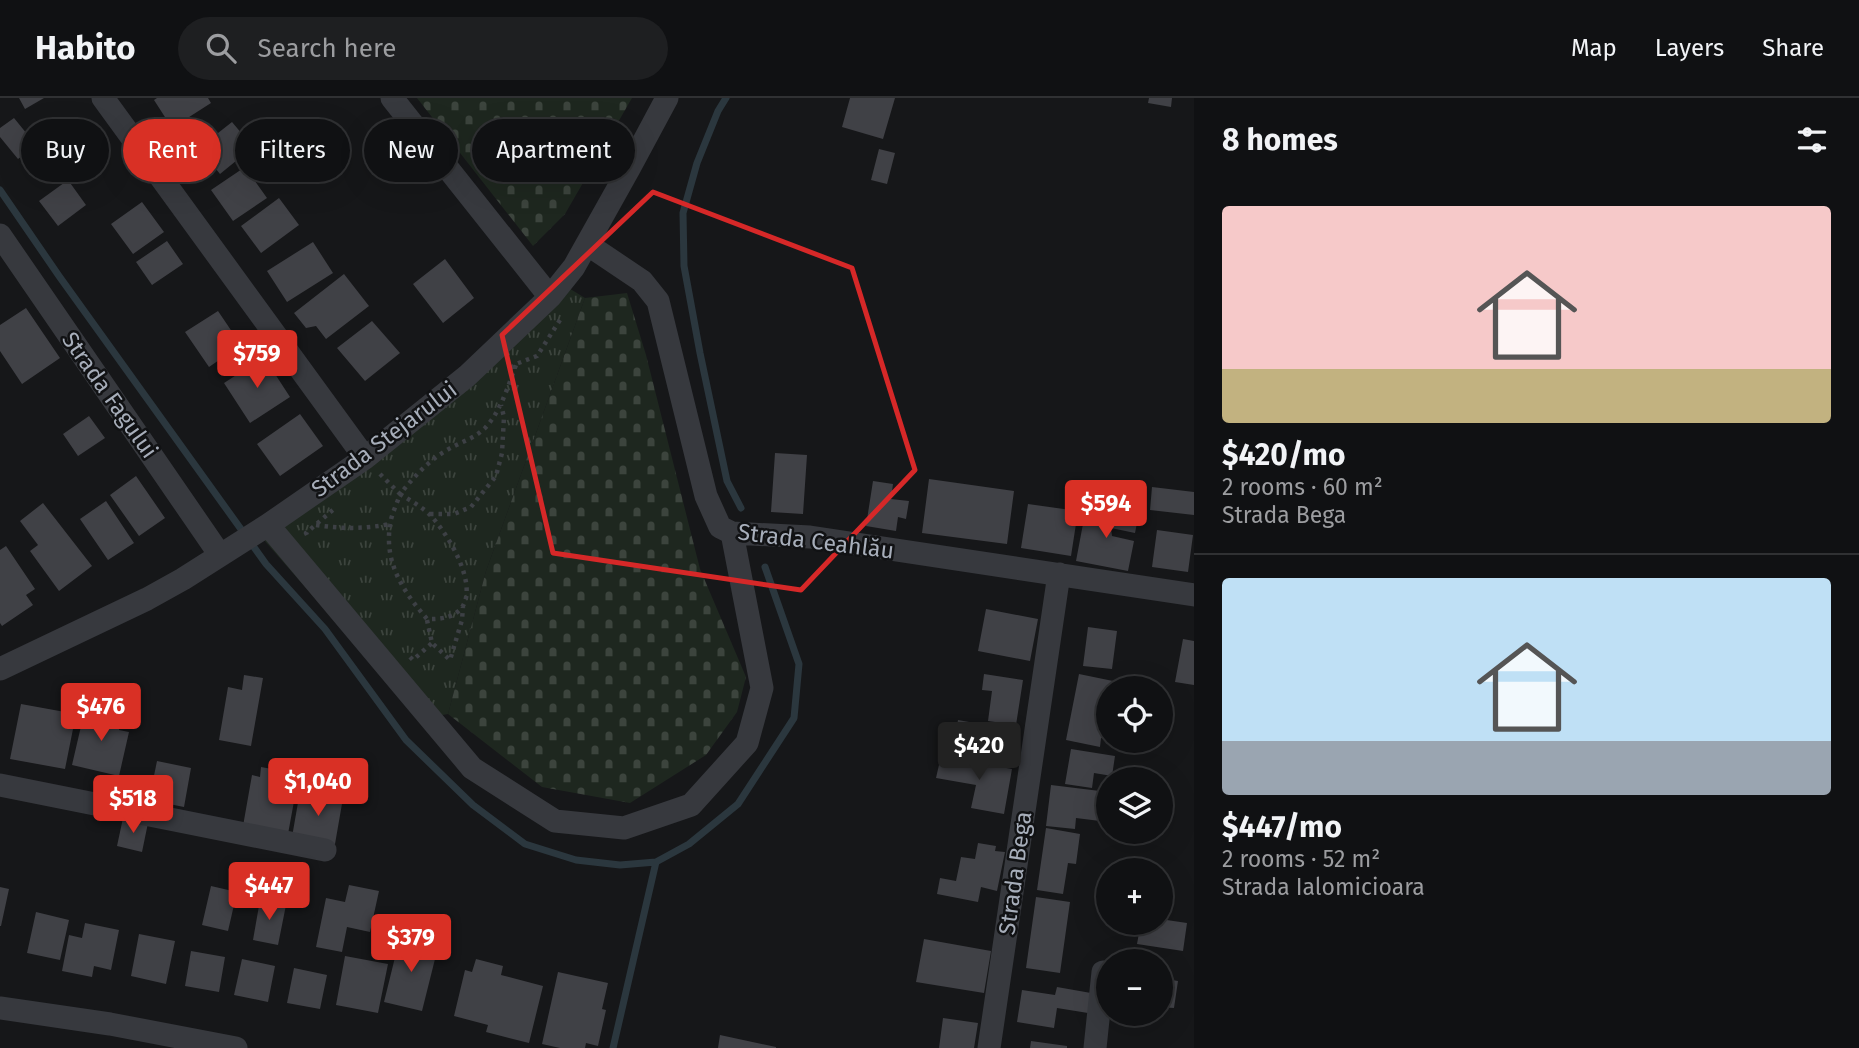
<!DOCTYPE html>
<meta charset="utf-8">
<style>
:root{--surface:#101113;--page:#1e1f21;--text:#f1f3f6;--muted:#9c9da0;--line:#303133;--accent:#d93025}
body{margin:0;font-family:"Fira Sans",sans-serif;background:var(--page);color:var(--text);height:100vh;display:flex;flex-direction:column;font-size:26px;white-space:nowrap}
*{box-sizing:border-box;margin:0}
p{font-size:23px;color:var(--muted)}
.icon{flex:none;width:38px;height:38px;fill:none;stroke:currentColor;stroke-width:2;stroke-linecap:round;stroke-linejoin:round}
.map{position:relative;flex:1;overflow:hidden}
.details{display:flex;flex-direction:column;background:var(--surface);width:665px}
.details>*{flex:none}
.top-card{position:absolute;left:21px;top:21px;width:665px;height:63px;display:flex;gap:14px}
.tools{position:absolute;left:1096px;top:578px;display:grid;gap:14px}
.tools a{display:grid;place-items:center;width:77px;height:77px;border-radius:50%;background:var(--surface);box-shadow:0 7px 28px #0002,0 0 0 2px var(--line);font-size:35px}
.price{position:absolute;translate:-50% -60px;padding:0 16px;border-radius:7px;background:var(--accent);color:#fff;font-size:23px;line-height:46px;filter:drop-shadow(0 2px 4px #0008)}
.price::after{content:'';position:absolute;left:50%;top:42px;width:21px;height:16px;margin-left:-10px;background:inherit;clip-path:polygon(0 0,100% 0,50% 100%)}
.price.active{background:#222;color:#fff}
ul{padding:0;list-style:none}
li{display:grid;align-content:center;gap:14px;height:371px;padding:0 28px}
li+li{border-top:2px solid var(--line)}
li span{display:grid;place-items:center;height:217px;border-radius:7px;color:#555}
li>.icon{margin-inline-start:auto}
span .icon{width:126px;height:126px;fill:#fffc;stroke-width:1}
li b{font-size:30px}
h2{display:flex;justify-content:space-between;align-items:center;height:84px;padding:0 28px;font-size:30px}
.chip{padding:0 24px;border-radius:32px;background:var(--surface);box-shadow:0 7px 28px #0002,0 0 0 2px var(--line);font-size:24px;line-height:63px}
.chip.active{background:var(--accent);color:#fff}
header{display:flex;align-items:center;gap:42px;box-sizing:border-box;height:98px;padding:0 35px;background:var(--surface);border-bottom:2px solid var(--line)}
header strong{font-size:33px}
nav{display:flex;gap:38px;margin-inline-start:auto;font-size:24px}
.search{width:490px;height:63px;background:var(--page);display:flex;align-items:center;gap:18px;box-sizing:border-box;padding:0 24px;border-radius:38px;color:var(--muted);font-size:26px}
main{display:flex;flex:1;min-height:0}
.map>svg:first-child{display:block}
.grass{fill:url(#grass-tufts)}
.cemetery{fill:url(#cemetery-stones)}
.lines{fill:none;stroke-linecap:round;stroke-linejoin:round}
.stream{stroke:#2b373e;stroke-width:7}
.building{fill:#404146}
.path{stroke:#3d4045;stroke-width:4.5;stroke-dasharray:3.5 5;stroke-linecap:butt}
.minor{stroke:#37393e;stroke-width:23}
.marked{fill:none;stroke:#d62828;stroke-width:5;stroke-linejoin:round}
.labels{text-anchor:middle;stroke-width:5;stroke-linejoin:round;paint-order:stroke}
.street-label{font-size:23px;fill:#a7aeba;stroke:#111214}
</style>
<header>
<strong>Habito</strong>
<div class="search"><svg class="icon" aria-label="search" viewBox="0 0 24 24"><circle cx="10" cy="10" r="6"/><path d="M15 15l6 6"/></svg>Search here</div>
<nav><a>Map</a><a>Layers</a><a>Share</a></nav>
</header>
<main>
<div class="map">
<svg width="1194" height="950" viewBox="0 0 1194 950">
<defs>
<pattern id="grass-tufts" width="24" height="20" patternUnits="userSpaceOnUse" patternTransform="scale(1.75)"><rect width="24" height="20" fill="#1e271f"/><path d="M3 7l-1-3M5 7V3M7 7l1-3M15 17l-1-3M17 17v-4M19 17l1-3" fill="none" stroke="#3c443d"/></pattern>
<pattern id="cemetery-stones" width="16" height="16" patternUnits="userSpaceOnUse" patternTransform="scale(1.75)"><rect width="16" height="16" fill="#1e271f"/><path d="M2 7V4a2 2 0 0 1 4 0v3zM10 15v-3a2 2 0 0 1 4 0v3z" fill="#3c443d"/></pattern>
</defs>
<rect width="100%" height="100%" fill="#161719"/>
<path class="grass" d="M 567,189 L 585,200 L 486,473 L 448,616 L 421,621 L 263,441 Z"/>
<path class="cemetery" d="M 417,0 L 632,0 L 565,116 L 533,148 Z
M 627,195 L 646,257 L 700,471 L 746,579 L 737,614 L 706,657 L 630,705 L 542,689 L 448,616 L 486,473 L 585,200 Z"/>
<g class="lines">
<path class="stream" d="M 726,0 L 718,13 L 697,65 L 683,115 L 684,168 L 700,255 L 727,383 L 741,410
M 0,92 L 59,178 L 266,466 L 325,531 L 406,642 L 473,707 L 525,746 L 576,762 L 620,767 L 656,764 L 689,746 L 738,706 L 794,620 L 799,566 L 765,469
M 613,950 L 656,764"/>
</g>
<path class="building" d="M 19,0 L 44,0 L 25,11 Z
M 157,0 L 208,0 L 211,5 L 172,30 L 154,2 Z
M 850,0 L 895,0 L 883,41 L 842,29 Z
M 1149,0 L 1172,0 L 1171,9 L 1148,5 Z
M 14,20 L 36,47 L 18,61 L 0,39 L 0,30 Z
M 84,22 L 102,48 L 56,80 L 38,54 Z
M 232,24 L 253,49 L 220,76 L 199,50 Z
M 879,51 L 895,55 L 887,86 L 871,82 Z
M 245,69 L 267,100 L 233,123 L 211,92 Z
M 68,82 L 86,107 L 58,128 L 39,103 Z
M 279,100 L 299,127 L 261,155 L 241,128 Z
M 142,104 L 164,134 L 133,156 L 111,126 Z
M 167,143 L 183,166 L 152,187 L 136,164 Z
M 313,144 L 333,175 L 287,204 L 267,173 Z
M 445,161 L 474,200 L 443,225 L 413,186 Z
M 344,176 L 369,208 L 326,241 L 316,228 L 306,230 L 294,215 Z
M 26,210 L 60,260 L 22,286 L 0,253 L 0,227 Z
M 218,213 L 241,247 L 209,269 L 185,234 Z
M 372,223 L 400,255 L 365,283 L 337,250 Z
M 264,259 L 290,299 L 250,325 L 224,285 Z
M 300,316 L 323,348 L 280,378 L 257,346 Z
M 89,318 L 105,340 L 78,358 L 63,336 Z
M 775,355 L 807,357 L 803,416 L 771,414 Z
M 136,378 L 165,420 L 139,438 L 110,397 Z
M 929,381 L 1014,393 L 1007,446 L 922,435 Z
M 873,383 L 893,386 L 891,401 L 909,403 L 906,421 L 898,419 L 896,433 L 866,428 Z
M 1152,389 L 1194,394 L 1194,417 L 1150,412 Z
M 106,403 L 134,445 L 108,462 L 80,421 Z
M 43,405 L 92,468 L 59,493 L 30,453 L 38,447 L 20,423 Z
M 1028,406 L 1078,413 L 1071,458 L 1021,450 Z
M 1086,410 L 1138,420 L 1135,435 L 1111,430 L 1112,438 L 1134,443 L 1128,473 L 1076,463 Z
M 1157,432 L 1193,437 L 1188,474 L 1152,469 Z
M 6,448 L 35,491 L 26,497 L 33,507 L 2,528 L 0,525 L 0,452 Z
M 986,511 L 1038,521 L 1030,563 L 978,553 Z
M 1088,529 L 1117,533 L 1112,571 L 1083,568 Z
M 1183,541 L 1194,543 L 1194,587 L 1175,584 Z
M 984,576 L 1023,582 L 1016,627 L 988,623 L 992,593 L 982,592 Z
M 1079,576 L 1113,583 L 1112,590 L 1108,590 L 1108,641 L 1101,640 L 1100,649 L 1066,642 Z
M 244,577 L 263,580 L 251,648 L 219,642 L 228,589 L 242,592 Z
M 21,606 L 76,616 L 65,671 L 10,661 Z
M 85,611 L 121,619 L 119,632 L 129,634 L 119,678 L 72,667 Z
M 958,622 L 1019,633 L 1013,667 L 989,663 L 989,658 L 953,651 Z
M 1071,651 L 1115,658 L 1112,678 L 1094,675 L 1092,690 L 1065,686 Z
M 941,658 L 1012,671 L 1004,716 L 971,710 L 976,687 L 936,680 Z
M 157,663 L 191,670 L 184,709 L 149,702 Z
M 261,669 L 299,676 L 288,736 L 243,728 L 252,677 L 260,679 Z
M 1051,687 L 1108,694 L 1108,724 L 1076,720 L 1075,731 L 1046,728 Z
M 300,693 L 343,700 L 335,746 L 292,739 Z
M 123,720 L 148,725 L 142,754 L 117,748 Z
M 1046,730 L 1080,736 L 1076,766 L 1068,765 L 1063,796 L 1037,792 Z
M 978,745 L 996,748 L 995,753 L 1005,754 L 997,793 L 981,789 L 978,804 L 937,796 L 940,780 L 956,783 L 961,759 L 975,761 Z
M 349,787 L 379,793 L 370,834 L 347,829 L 342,854 L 316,849 L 326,800 L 345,804 Z
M 211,788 L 237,794 L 228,833 L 202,827 Z
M 0,789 L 9,791 L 1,828 L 0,828 Z
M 1036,799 L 1070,804 L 1060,875 L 1026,870 Z
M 260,802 L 286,807 L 278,847 L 253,842 Z
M 36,814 L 69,822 L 60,862 L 27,855 Z
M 1160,821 L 1187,825 L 1183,853 L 1137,846 L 1141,824 L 1160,824 Z
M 85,825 L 119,832 L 111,872 L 94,868 L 92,879 L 62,873 L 69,837 L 82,840 Z
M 139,836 L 175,843 L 166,886 L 131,878 Z
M 400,839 L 438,849 L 422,913 L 384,904 Z
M 924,841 L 991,853 L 984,895 L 916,884 Z
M 191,853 L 225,859 L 219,894 L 185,888 Z
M 345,858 L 388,866 L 378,915 L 336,907 Z
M 242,861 L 275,868 L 268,904 L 234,897 Z
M 476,861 L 503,868 L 501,877 L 543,888 L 529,945 L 486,934 L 488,927 L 454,918 L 465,872 L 472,874 Z
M 294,870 L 327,877 L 320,911 L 287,905 Z
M 558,874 L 608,885 L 602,911 L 606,912 L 598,948 L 586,945 L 585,950 L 560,950 L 542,946 Z
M 1160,880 L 1178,883 L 1174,910 L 1160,909 Z
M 1057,889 L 1091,895 L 1088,915 L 1057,910 L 1054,930 L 1017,924 L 1022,892 L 1055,897 Z
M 943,920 L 978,925 L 974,950 L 939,950 Z
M 720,937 L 776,949 L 776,950 L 718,950 Z
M 1031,943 L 1067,948 L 1067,950 L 1030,950 Z"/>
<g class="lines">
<path class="path" d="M 511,270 L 516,266 L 537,258 L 560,222
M 380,376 L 400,396 C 414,379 428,363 447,352 C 460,344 474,341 485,330 C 501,313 508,288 516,267
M 400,396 C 411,403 424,410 432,419 C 457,447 498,524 427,521 C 404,494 384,466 390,427 C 391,417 397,406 400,396 Z
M 430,416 L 454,416 L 471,409 L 496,378 L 502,355 L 504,319 L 501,307
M 316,427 C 342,431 364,431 390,426
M 307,437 L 306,435 L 334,411
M 427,522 L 432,545 L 450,562 L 462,522 L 463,509
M 410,559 L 413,562 L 432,545"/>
<path class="minor" d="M 103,0 L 365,360
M 392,0 L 550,199
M 0,137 L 220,457
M 587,146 L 642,183 L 658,203 L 706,398 L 720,429 L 732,435 L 810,439 L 1194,497
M 268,427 L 472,670 L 555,723 L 624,730 L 691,707 L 747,645 L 762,590 L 732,435
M 0,571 L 147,501 L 183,481 L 268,427 L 365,360 L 467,278 L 550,199 L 574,169 L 630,69 L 667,0
M 0,687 L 325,752
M 0,910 L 110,926 L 236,950
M 989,950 L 1059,476
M 1095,950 L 1103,874"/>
</g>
<path class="marked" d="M 653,94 L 852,170 L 915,372 L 801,492 L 553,455 L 502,237 Z"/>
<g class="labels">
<g class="street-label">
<text transform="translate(110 297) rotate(55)" y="8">Strada Fagului</text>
<text transform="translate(384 341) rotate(-37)" y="8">Strada Stejarului</text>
<text transform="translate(816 443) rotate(7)" y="8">Strada Ceahlău</text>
<text transform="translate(1015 775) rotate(-82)" y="8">Strada Bega</text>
</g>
</g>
</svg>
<div class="tools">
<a><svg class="icon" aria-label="locate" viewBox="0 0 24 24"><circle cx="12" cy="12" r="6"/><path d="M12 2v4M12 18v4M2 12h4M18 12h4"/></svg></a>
<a><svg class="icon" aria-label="layers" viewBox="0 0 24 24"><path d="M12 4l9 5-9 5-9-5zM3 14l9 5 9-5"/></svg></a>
<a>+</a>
<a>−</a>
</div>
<b class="price" style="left:257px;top:292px">$759</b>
<b class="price" style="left:1106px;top:442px">$594</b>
<b class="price" style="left:101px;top:645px">$476</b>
<b class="price active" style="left:979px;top:684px">$420</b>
<b class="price" style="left:318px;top:720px">$1,040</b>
<b class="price" style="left:133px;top:737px">$518</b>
<b class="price" style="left:269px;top:824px">$447</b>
<b class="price" style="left:411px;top:876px">$379</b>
<div class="top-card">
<a class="chip">Buy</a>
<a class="chip active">Rent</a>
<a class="chip">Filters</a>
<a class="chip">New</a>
<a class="chip">Apartment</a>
</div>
</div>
<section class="details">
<h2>8 homes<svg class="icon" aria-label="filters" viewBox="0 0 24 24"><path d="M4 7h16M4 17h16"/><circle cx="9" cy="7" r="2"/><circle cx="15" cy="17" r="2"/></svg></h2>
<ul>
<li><span style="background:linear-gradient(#f6c9c9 75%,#c2b280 0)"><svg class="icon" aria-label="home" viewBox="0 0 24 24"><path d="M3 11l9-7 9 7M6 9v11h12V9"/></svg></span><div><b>$420/mo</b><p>2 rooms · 60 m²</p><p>Strada Bega</p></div></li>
<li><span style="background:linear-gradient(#bfe0f5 75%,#9aa5b1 0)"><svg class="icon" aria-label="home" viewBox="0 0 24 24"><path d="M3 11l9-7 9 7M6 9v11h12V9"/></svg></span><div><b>$447/mo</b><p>2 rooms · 52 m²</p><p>Strada Ialomicioara</p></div></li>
</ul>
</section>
</main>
